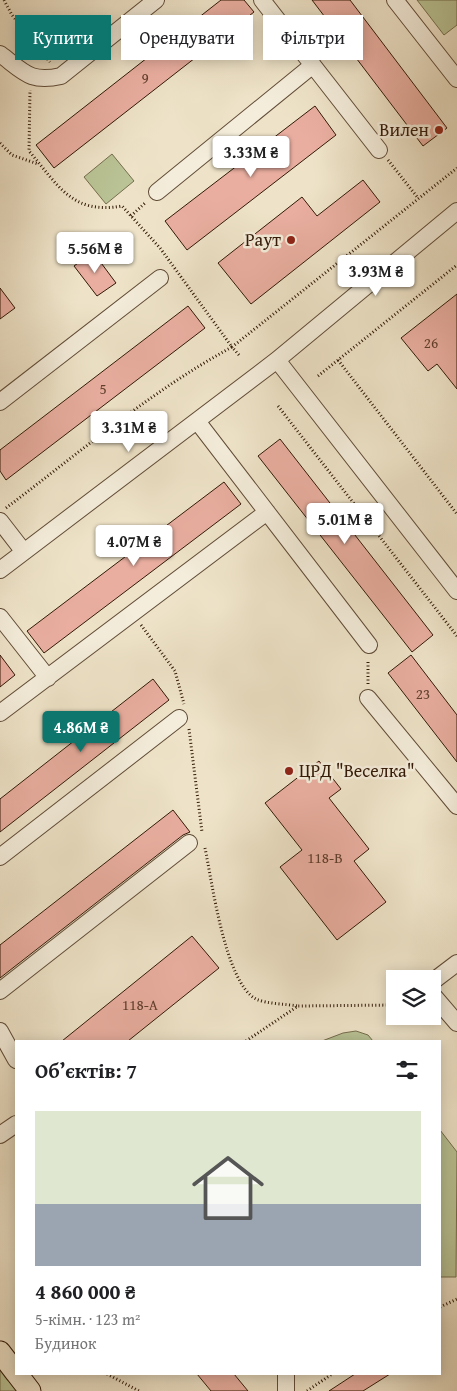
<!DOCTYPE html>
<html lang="uk">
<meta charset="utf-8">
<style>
:root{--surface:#fff;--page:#f2f2f2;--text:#202124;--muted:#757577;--accent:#0f766e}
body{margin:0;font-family:"Gentium Book Plus",serif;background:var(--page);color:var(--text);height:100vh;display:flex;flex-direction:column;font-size:19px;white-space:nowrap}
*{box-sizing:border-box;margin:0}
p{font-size:16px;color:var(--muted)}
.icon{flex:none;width:28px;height:28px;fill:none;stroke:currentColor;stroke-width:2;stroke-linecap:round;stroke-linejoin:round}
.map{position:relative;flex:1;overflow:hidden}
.sheet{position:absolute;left:15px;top:1040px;width:426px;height:335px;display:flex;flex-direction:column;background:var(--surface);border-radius:0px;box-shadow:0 2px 12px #0003}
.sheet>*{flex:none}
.hud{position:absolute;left:15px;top:15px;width:428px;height:45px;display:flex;gap:10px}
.buttons{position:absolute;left:386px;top:970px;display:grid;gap:10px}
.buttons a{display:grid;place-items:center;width:55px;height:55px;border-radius:0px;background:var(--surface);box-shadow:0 2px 12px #0003;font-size:25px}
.price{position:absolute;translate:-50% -42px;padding:0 11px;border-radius:5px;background:#fff;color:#222;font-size:16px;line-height:32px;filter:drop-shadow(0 1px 2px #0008)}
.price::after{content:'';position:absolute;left:50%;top:30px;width:15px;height:11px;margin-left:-8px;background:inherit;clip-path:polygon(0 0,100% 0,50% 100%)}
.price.active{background:var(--accent);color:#fff}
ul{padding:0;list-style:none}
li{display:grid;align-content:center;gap:10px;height:265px;padding:0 20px}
li span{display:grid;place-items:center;height:155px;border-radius:0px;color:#555}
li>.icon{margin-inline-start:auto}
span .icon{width:90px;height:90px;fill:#fffc;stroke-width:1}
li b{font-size:21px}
h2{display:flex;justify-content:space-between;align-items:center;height:60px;padding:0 20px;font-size:21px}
.tag{padding:0 18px;border-radius:0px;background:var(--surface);box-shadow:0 2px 12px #0003;font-size:18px;line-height:45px}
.tag.active{background:var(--accent);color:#fff}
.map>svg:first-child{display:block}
.green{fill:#b9c395;stroke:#766e4e}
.building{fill:#e9aea0;stroke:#321907}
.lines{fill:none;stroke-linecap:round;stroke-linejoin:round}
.minor-casing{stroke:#614c37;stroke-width:18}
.major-casing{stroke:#321907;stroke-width:23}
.path{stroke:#321907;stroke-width:3;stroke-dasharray:1 2.5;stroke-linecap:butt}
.minor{stroke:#f4eddb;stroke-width:16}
.major{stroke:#eee3c8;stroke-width:21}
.poi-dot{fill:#8f2418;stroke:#f4eddb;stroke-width:2}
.labels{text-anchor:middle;stroke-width:5;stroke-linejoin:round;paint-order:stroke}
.number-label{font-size:15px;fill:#603e2d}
.poi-label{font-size:18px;fill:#321907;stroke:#f4eddb;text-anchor:end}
</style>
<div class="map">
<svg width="457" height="1391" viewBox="0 0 457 1391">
<rect width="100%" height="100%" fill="#eee3c8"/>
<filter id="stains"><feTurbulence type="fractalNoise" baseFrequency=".004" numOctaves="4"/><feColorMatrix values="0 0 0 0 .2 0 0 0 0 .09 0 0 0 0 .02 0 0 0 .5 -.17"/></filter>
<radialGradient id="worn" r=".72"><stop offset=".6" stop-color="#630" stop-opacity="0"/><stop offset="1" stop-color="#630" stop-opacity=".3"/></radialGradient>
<path class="green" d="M 417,0 L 457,0 L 457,25 L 444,35 Z
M 112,154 L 134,181 L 106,204 L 84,177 Z
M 356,1031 L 368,1035 L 373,1041 L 322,1041 L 343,1033 Z
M 440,1130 L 457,1152 L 456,1277 L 440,1277 Z
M 0,1365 L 20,1391 L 0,1391 Z"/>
<path class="building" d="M 221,0 L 244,0 L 254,12 L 54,168 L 36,145 Z
M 312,0 L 350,0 L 447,128 L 423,146 Z
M 315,106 L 336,135 L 187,250 L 165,221 Z
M 363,180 L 380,202 L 251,304 L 218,263 L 302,197 L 317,216 Z
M 93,252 L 116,283 L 97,296 L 74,266 Z
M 0,288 L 15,308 L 0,319 Z
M 457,294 L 457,389 L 437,364 L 428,371 L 401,338 Z
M 188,306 L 205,328 L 6,480 L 0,471 L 0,450 Z
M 280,439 L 433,635 L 412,652 L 258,456 Z
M 224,482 L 241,504 L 44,653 L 27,631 Z
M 0,655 L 15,675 L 0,687 Z
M 411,655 L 457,715 L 457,762 L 388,673 Z
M 153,679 L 169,700 L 0,832 L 0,799 Z
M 319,761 L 341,789 L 329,798 L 369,849 L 354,861 L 386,902 L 337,940 L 280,867 L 302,850 L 265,803 Z
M 173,810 L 190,832 L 183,835 L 0,978 L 0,945 Z
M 192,936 L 219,968 L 128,1041 L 62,1041 Z
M 197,1374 L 234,1374 L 248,1391 L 211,1391 Z
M 355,1374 L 390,1374 L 363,1391 L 329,1391 Z"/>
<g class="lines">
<defs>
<path id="minor" d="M 262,0 L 379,150
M 395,0 L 457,79
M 0,54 C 24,72 30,83 61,76 L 156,0
M 157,192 L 313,65
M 277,360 L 457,591
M 0,402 L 160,278
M 197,421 L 369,645
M 0,521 L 24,552
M 0,570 L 277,360 L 457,211
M 0,617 L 48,678
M 368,698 L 457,806
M 0,713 L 267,512
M 0,857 L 179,718
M 432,982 L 457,963
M 0,991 L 189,843
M 432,994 L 457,1023
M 0,1031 L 16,1060
M 0,1135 L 16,1124
M 286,1391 L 286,1374"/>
<path id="major" d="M 0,1352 L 16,1373
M 17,1374 L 30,1391"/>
</defs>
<use href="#minor" class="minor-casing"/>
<use href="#major" class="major-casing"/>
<path class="path" d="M 4,0 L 12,15 L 50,62
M 0,143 L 12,155 L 38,164
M 388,160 L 418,198
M 131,216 L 145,203
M 239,355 L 232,347 L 457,168
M 338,360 L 457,514
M 318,376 L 457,265
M 278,406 L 457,636
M 6,508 C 79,453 151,391 232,347 L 160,248 L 122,206 C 72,215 58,185 29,151 L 30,90
M 141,625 L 175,671 L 184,704
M 368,684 L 368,661
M 189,729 L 202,832
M 205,848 C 212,881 225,983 256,999 C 267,1004 286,1004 298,1006
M 246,1041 L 298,1006 L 395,1005
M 440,1307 L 457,1299
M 107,1374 L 139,1391
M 307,1391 L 332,1374"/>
<use href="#minor" class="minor"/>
<use href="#major" class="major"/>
</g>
<g class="poi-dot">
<circle cx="439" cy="130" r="5"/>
<circle cx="291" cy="240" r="5"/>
<circle cx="289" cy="771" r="5"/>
</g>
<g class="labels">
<g class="number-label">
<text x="145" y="83">9</text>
<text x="431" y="348">26</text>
<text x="103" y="394">5</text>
<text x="423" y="699">23</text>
<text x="325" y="863">118-В</text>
<text x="140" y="1010">118-А</text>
</g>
<g class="poi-label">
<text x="429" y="136">Вилен</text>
<text x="281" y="246">Раут</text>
<text x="299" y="777" text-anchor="start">ЦРД "Веселка"</text>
</g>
</g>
<rect width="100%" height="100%" filter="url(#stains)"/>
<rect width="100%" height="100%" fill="url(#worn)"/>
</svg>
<div class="buttons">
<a><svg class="icon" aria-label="layers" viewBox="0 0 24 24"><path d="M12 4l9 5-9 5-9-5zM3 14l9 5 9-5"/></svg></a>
</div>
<b class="price" style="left:251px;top:178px">3.33M ₴</b>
<b class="price" style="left:95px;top:274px">5.56M ₴</b>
<b class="price" style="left:376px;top:297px">3.93M ₴</b>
<b class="price" style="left:129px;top:453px">3.31M ₴</b>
<b class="price" style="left:345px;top:545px">5.01M ₴</b>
<b class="price" style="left:134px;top:567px">4.07M ₴</b>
<b class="price active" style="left:81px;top:753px">4.86M ₴</b>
<div class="hud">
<a class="tag active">Купити</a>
<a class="tag">Орендувати</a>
<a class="tag">Фільтри</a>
</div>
<section class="sheet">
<h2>Об’єктів: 7<svg class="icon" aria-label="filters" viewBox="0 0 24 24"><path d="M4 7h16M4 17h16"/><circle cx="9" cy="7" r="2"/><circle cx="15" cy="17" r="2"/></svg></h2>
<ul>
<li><span style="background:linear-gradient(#dfe7d0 60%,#9aa5b1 0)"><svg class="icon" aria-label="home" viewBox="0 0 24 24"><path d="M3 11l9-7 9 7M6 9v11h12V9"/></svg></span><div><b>4 860 000 ₴</b><p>5-кімн. · 123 m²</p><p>Будинок</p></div></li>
</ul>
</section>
</div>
